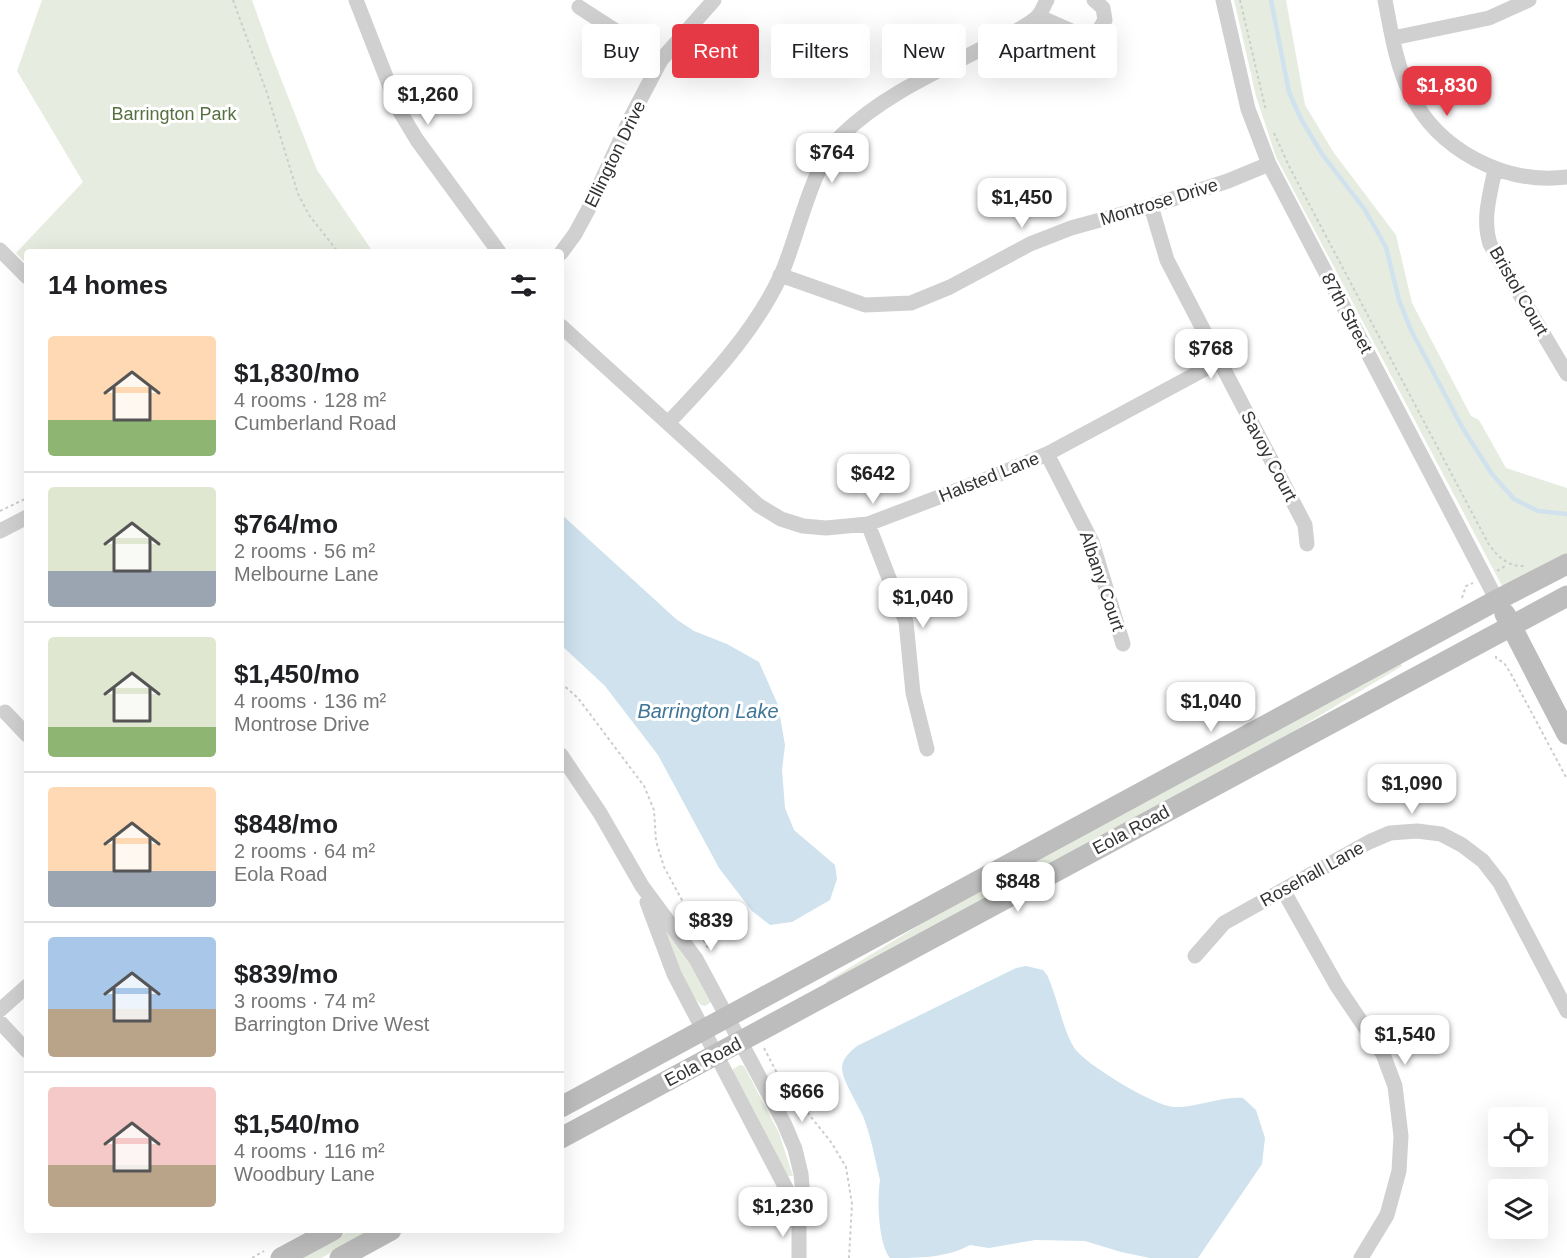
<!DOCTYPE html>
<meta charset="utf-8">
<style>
:root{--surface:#fff;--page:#f2f2f2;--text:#202124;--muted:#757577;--line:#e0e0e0;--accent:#e63946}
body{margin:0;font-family:Helvetica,sans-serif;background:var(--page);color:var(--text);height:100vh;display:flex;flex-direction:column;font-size:22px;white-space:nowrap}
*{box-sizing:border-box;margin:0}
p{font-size:20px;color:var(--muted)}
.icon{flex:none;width:33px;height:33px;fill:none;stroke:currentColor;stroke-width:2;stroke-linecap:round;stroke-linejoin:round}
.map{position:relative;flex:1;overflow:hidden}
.side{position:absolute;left:24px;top:249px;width:540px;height:984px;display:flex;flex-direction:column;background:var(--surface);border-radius:6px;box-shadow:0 6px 24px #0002}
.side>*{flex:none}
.top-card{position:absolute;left:582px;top:24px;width:570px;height:54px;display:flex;gap:12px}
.controls{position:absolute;left:1488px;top:1107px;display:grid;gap:12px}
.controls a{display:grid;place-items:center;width:60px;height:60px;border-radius:6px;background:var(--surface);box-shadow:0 6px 24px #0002;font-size:30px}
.price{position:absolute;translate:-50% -51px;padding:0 14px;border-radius:12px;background:#fff;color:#222;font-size:20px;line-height:39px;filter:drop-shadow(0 2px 3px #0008)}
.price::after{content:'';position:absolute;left:50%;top:36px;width:18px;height:14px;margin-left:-9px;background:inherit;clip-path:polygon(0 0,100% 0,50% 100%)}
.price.active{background:var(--accent);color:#fff}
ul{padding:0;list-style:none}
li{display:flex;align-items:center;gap:18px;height:150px;padding:0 24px}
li+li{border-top:2px solid var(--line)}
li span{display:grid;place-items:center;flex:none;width:168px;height:120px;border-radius:6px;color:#555}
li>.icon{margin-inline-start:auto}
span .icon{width:72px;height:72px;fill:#fffc;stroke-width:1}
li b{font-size:26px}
h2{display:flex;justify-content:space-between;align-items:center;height:72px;padding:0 24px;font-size:26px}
.chip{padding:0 21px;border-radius:6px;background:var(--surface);box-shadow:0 6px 24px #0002;font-size:21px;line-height:54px}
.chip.active{background:var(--accent);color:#fff}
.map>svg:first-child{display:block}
.green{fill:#e6ecdf}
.water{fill:#cfe2ee}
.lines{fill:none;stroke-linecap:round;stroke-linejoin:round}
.stream{stroke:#cfe2ee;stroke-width:4.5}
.path{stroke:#cdcdcd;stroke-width:2;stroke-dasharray:3 3;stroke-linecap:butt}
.street{stroke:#d0d0d0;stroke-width:15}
.secondary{stroke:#bdbdbd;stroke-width:21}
.labels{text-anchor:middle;stroke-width:6;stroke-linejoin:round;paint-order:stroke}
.park-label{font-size:18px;fill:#56703f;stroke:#fff}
.street-label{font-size:18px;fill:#333;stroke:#fff}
.water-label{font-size:20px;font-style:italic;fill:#3f7597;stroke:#fff}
</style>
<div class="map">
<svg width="1567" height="1258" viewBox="0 0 1567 1258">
<rect width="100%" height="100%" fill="#fff"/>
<path class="green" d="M 42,0 L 252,0 L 272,56 L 317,170 L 373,252 L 27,252 L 27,264 L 16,253 L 83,182 L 17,71 Z
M 1234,0 L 1286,0 L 1305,105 L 1334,153 L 1396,235 L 1412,303 L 1471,416 L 1479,420 L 1506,468 L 1567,488 L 1567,564 L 1506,591 L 1501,584 L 1276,157 L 1256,96 Z
M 1401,663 L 1402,666 L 1289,734 L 827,985 L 826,982 L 944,910 Z
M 665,929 L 694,961 L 711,1002 L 705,1006 L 701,1005 C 683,988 673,952 665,929 Z
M 740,1065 L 744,1066 L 779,1133 L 793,1176 L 788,1176 L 733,1073 L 733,1069 Z
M 351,1230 L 373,1230 L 321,1258 L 300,1258 Z"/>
<path class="water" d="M 561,514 L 676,619 L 694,631 L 727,644 L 759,662 L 778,705 L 785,745 L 782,770 L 785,808 L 794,830 L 835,865 L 837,879 L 830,900 L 792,922 L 770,925 L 752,911 L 719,868 L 658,755 L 605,686 L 561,645 Z
M 1026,966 L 1043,970 L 1047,975 C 1058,998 1062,1029 1075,1049 C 1087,1065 1154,1106 1174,1107 C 1197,1108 1220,1096 1243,1098 L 1256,1110 L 1265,1138 L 1262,1164 L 1198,1258 L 1150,1258 L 1121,1252 L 1085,1241 L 1035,1240 L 989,1248 L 970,1245 C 947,1258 918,1258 890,1258 C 878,1243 877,1199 880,1180 C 875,1159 871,1136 863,1116 C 858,1105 842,1079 842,1069 C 842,1058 850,1052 857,1046 L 1016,968 Z"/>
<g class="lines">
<path class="stream" d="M 1271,0 L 1289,92 L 1301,119 L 1322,154 L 1365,210 L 1386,247 L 1399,300 L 1410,328 L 1462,427 L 1492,474 L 1514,499 L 1538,511 L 1567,514"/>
<path class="path" d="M 233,0 L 267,93 L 298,194 L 309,215 L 338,252
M 1240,0 L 1266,111
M 1274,133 L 1289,166 L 1488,543 C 1497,556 1508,567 1524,566
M 0,511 L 27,498
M 1497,571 L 1507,565
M 1462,598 L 1466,586 L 1473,583
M 1496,656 L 1496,658 L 1504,663 L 1510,672 L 1567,779
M 561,683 L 578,698 L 644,786 L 654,810 L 656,841 L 664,867 L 708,948
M 764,1048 L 779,1077 L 831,1142 L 846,1167 L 852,1204 L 849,1258
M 252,1258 L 264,1251"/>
<path class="street" d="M 356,0 L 399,110 L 417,140 L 499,252
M 1223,0 L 1248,109 L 1269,164 L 1501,608
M 1385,0 C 1391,31 1396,65 1410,93 C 1438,150 1504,185 1567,177
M 579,7 L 661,60
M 1038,16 L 1083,36 L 1097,33 L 1105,20 L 1103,8 L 1094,0
M 1393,38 L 1489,18 L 1529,0
M 1495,169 C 1490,195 1482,219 1490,244 L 1567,374
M 1151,206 L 1167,260 L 1305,525 L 1307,544
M 0,250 L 27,277
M 561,253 L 575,234 L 588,210 L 631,117 L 661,60 L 714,0
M 780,275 L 865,305 L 911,303 L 950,287 L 1030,244 L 1071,228 L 1151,206 L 1228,181 L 1269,164
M 561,326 L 758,505 L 781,519 L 803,526 L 826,528 L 868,524 L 997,475 L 1047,454 L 1220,361
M 668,423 C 710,379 755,331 781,275 C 799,234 811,165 843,134 C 882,96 935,73 983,48 C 995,42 1029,26 1038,16 C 1042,12 1044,5 1047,0
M 1047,454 L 1092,542 L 1123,644
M 868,524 L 906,622 L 913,693 L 927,749
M 0,531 L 27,517
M 5,712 L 27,735
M 561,755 L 600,813 L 642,886 L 696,959 L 784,1123 L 795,1149 L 801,1174 L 803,1196 L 799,1218 L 799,1258
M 1283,890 L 1337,986 L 1383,1054 L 1395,1086 L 1401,1136 L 1399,1171 L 1387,1215 L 1361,1258
M 647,902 L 674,974 L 788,1192 L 799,1218
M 1195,956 L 1224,923 L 1369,842 L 1390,833 L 1417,831 L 1441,834 L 1462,845 L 1483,861 L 1500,883 L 1567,1011
M 0,1010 L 27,986
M 0,1022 L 27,1051"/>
<path class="secondary" d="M 1505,614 L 1567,734
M 561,1107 L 1497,600 L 1567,564
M 561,1138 L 1567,596
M 281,1258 L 333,1230
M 340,1258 L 391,1230"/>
</g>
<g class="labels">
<g class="park-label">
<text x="174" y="120">Barrington Park</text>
</g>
<g class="street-label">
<text transform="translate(615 154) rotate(-64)" y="6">Ellington Drive</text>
<text transform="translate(1159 202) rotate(-17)" y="6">Montrose Drive</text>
<text transform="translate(1519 291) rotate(60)" y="6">Bristol Court</text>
<text transform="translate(1347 313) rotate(62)" y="6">87th Street</text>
<text transform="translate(1269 456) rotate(62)" y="6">Savoy Court</text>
<text transform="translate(989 477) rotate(-22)" y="6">Halsted Lane</text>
<text transform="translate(1102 581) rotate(71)" y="6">Albany Court</text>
<text transform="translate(1131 830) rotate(-28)" y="6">Eola Road</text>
<text transform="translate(1312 874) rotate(-29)" y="6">Rosehall Lane</text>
<text transform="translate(703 1062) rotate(-28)" y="6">Eola Road</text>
</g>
<g class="water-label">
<text x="708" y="718">Barrington Lake</text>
</g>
</g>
</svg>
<div class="controls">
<a><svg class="icon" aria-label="locate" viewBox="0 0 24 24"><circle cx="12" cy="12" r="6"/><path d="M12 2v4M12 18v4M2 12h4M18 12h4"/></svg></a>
<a><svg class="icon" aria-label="layers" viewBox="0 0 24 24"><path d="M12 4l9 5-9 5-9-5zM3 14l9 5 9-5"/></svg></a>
</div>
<b class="price active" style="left:1447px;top:117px">$1,830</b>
<b class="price" style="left:428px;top:126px">$1,260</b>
<b class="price" style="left:832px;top:184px">$764</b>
<b class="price" style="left:1022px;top:229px">$1,450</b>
<b class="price" style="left:1211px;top:380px">$768</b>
<b class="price" style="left:873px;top:505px">$642</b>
<b class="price" style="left:923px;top:629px">$1,040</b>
<b class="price" style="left:1211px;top:733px">$1,040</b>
<b class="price" style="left:1412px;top:815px">$1,090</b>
<b class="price" style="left:1018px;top:913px">$848</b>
<b class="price" style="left:711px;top:952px">$839</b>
<b class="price" style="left:1405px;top:1066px">$1,540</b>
<b class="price" style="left:802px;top:1123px">$666</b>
<b class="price" style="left:783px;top:1238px">$1,230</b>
<div class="top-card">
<a class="chip">Buy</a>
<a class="chip active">Rent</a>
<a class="chip">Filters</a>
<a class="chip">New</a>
<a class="chip">Apartment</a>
</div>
<section class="side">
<h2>14 homes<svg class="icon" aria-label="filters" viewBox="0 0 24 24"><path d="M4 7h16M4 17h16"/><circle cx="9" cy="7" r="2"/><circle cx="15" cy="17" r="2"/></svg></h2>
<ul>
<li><span style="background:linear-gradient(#ffd9b3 70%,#8fb573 0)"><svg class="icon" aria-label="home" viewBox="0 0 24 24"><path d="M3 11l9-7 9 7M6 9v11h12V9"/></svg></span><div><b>$1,830/mo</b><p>4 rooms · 128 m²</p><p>Cumberland Road</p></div></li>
<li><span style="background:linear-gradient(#dfe7d0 70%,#9aa5b1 0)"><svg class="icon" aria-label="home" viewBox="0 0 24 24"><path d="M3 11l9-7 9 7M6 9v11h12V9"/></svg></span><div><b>$764/mo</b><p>2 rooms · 56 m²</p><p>Melbourne Lane</p></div></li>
<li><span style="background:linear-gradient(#dfe7d0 75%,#8fb573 0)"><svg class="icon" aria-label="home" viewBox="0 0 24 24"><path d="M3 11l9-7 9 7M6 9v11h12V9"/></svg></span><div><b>$1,450/mo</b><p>4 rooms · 136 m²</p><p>Montrose Drive</p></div></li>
<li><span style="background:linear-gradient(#ffd9b3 70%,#9aa5b1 0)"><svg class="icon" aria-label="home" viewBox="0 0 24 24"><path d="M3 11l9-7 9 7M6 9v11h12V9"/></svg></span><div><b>$848/mo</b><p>2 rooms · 64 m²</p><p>Eola Road</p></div></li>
<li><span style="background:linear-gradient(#a9c7e8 60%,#b9a48a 0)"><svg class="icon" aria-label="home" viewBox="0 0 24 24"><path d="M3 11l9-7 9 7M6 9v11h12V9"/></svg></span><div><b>$839/mo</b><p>3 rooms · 74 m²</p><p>Barrington Drive West</p></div></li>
<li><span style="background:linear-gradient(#f6c9c9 65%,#b9a48a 0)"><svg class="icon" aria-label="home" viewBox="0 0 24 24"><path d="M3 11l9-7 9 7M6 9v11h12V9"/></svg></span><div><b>$1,540/mo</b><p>4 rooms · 116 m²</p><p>Woodbury Lane</p></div></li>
</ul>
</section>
</div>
